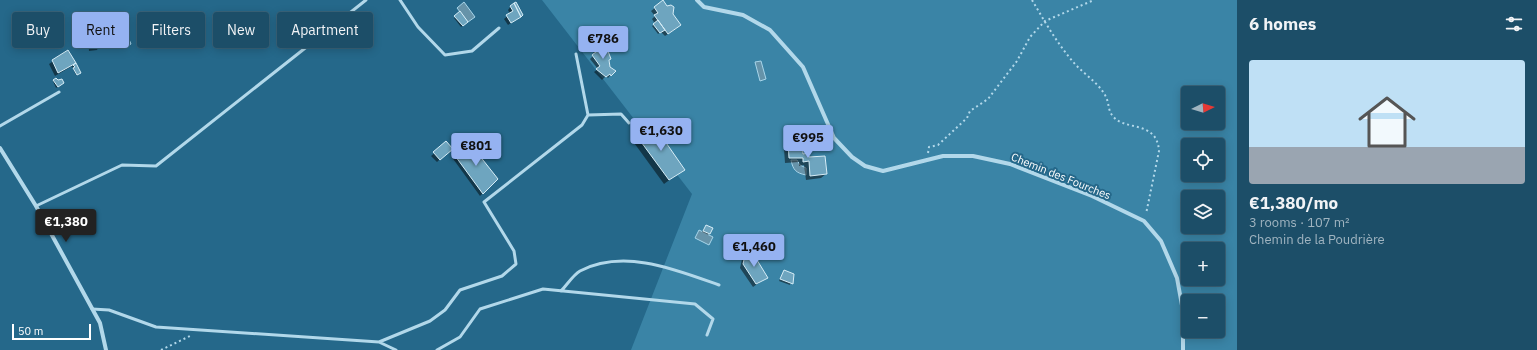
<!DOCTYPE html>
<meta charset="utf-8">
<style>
:root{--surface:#1c4e68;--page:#25556e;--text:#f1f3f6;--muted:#a0b4c0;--line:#3a657c;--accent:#95b2f1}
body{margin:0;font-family:"IBM Plex Sans",sans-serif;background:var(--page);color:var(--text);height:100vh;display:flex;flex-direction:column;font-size:15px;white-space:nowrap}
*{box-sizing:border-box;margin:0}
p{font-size:13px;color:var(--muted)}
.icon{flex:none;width:22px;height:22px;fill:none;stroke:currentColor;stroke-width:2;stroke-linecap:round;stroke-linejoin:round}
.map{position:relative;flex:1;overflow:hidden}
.sheet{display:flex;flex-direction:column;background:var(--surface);width:300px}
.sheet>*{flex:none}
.banner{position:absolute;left:12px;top:12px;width:380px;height:36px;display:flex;gap:8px}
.needle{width:26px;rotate:85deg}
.fabs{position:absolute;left:1181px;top:86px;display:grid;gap:8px}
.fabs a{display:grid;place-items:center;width:44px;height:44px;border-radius:4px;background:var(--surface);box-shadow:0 2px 10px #0003,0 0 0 1px var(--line);font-size:20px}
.scale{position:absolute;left:12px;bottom:10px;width:79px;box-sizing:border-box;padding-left:4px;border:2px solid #fff;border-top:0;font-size:11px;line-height:14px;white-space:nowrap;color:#fff;-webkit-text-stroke:3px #25688a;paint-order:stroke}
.price{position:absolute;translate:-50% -34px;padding:0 9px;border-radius:4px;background:var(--accent);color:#111;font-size:13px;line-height:26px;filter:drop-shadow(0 1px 2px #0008)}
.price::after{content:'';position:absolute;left:50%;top:24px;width:12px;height:9px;margin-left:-6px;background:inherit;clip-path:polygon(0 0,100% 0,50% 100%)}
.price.selected{background:#222;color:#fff}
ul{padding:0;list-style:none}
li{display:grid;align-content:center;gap:8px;height:212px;padding:0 12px}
li span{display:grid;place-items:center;height:124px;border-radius:4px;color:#555}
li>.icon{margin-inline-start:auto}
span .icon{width:72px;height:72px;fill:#fffc;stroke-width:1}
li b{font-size:17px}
h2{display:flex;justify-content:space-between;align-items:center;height:48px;padding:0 12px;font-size:17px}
.pill{padding:0 14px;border-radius:4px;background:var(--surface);box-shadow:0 2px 10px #0003,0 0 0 1px var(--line);font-size:14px;line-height:36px}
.pill.selected{background:var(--accent);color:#111}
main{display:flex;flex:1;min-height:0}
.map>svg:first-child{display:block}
.green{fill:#3a84a6;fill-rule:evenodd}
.water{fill:#6693a9;stroke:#a7d5ea}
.shadow{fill:#0007}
.building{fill:#6ea5bf;stroke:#d6edf7}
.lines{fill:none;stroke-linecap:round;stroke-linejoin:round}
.path{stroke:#b2d8ea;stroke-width:2;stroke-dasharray:2 3;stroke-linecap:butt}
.lane{stroke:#b2d8ea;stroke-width:3}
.street{stroke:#b2d8ea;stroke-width:4}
.labels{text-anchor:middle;stroke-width:4;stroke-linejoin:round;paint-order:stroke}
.street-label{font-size:11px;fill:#fff;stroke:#25688a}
</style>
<main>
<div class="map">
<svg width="1237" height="350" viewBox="0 0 1237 350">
<rect width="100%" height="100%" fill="#25688a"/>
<path class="green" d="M 542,0 L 1237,0 L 1237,350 L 631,350 L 692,194 ZM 1188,93 L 1218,93 L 1218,123 L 1188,123 ZM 1188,145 L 1218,145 L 1218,175 L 1188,175 ZM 1188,197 L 1218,197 L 1218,227 L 1188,227 ZM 1188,249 L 1218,249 L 1218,279 L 1188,279 ZM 1188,301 L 1218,301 L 1218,331 L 1188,331 Z"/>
<path class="water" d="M 464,2 L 475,17 L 468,22 L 457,8 Z
M 123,25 L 131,44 L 123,48 L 116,29 Z
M 761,61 L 766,79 L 760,81 L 755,62 Z
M 791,160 L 797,160 L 800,165 L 806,168 L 806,175 C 796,173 793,170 791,160 Z
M 699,230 L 713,237 L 709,245 L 695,238 Z"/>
<path class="shadow" d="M 663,2 L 672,14 L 677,28 L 665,36 L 661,32 L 658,34 L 652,26 L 655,24 L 652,19 L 655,16 L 651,11 Z
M 511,6 L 518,18 L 508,25 L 504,19 L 510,14 L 508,10 Z
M 460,13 L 467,22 L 461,27 L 454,18 Z
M 90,22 L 112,32 L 106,35 L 106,41 L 100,44 L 97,50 L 89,51 L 87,25 Z
M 605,45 L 610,63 L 609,67 L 614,71 L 608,78 L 606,76 L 602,80 L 594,72 L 598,69 L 590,59 L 594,55 L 593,50 L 596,47 Z
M 68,51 L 80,73 L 76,75 L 72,66 L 55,76 L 49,64 Z
M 54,80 L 62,84 L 56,88 L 53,81 Z
M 637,136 L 684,169 L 664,184 L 632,140 Z
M 446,143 L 451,149 L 437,162 L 431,156 Z
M 789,144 L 808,158 L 826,174 L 821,178 L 806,180 L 804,165 L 799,166 L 799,162 L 785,163 L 784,149 Z
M 454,153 L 497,179 L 480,196 L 451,156 Z
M 706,226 L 709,233 L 708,235 L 702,232 Z
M 746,252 L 756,260 L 767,277 L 753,287 L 740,268 L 743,255 Z
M 784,271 L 793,274 L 790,285 L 779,281 Z"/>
<path class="building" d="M 663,0 L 667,6 L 671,5 L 674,7 L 673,14 L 681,25 L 668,34 L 654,15 L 658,13 L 654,7 Z
M 516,2 L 523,15 L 521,17 L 514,3 Z
M 514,3 L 521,17 L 511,23 L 506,15 L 513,11 L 510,6 Z
M 460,11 L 468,22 L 463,26 L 454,16 Z
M 112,19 L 113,32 L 91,35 L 89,21 Z
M 658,20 L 665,30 L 660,33 L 653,24 Z
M 106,33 L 107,41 L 101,42 L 102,47 L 92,48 L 91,35 Z
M 605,43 L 611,59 L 609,60 L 610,67 L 616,71 L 611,76 L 610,74 L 606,77 L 596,69 L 600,66 L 592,55 L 597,51 L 595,47 Z
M 68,50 L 76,63 L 58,73 L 52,60 Z
M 76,63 L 81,73 L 77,75 L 73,68 L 75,67 L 73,65 Z
M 56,78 L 58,80 L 62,79 L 64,83 L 58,87 L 53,80 Z
M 653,124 L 685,170 L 669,180 L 636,135 Z
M 446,141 L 453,149 L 440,160 L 433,152 Z
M 468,141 L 498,179 L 483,194 L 453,153 Z
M 802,142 L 803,154 L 808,153 L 809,157 L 825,156 L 827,174 L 810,176 L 809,161 L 803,162 L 803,158 L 789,158 L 788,143 Z
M 706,225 L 713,228 L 710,234 L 703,231 Z
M 746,250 L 759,254 L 758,256 L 746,251 Z
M 746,251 L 758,256 L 757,260 L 768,278 L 756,284 L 743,264 Z
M 784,270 L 794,274 L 793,284 L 780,279 Z"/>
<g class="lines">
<path class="path" d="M 1032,0 C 1045,22 1058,45 1075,64 C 1085,75 1099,83 1106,97 C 1109,103 1108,110 1112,115 C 1123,132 1157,119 1159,151 L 1146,214
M 928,153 L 929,147 L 938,145 L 967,118 L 970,111 L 988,99 L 1017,61 L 1030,37 L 1045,21 L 1094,0
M 161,350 L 190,336"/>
<path class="lane" d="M 400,0 L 418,27 L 445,55 L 472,51 L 499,28
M 588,115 L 621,114 L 629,123
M 0,126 L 59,92
M 36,206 L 122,165 L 156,166 L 366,0
M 561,291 C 567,285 573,275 580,271 C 624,248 677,270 719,285
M 92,309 L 109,310 L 156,327 L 379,342 L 396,350
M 379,342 L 430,321 L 445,310 L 460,290 L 502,276 L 516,264 L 514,251 L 484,202 L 582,125 L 588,115 L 576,54
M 437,350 L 460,337 L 480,309 L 543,289 L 695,304 L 713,319 L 707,335"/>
<path class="street" d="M 697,0 L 704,7 L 743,15 L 770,30 L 803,67 L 834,138 L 852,157 L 865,166 L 883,171 L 943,156 L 973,156 L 1010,164 L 1092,196 L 1144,221 L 1161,241 L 1177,278 L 1183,311 L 1183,350
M 0,148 L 36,206 L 100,323 L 106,350"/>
</g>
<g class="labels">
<g class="street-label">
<text transform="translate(1061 176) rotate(22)" y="4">Chemin des Fourches</text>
</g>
</g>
</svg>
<div class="fabs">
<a><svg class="needle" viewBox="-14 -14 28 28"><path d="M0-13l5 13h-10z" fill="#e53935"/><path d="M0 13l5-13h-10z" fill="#a0b4c0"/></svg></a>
<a><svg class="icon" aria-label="locate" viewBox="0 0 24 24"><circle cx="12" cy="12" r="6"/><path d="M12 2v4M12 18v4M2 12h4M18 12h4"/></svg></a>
<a><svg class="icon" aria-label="layers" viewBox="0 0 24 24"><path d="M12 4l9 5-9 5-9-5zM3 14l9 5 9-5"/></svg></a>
<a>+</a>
<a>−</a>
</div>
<div class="scale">50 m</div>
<b class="price" style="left:603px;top:60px">€786</b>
<b class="price" style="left:661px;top:152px">€1,630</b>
<b class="price" style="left:808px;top:159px">€995</b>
<b class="price" style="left:476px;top:167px">€801</b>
<b class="price selected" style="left:66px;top:243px">€1,380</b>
<b class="price" style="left:754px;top:268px">€1,460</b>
<div class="banner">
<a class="pill">Buy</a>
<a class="pill selected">Rent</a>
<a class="pill">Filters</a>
<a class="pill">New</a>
<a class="pill">Apartment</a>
</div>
</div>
<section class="sheet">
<h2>6 homes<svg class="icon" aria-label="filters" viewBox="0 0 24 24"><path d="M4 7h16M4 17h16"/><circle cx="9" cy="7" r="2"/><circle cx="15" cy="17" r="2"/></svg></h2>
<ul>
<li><span style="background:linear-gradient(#bfe0f5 70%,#9aa5b1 0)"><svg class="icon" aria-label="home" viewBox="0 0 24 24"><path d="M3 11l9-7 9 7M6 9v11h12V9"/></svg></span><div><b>€1,380/mo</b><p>3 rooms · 107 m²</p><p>Chemin de la Poudrière</p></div></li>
</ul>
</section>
</main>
